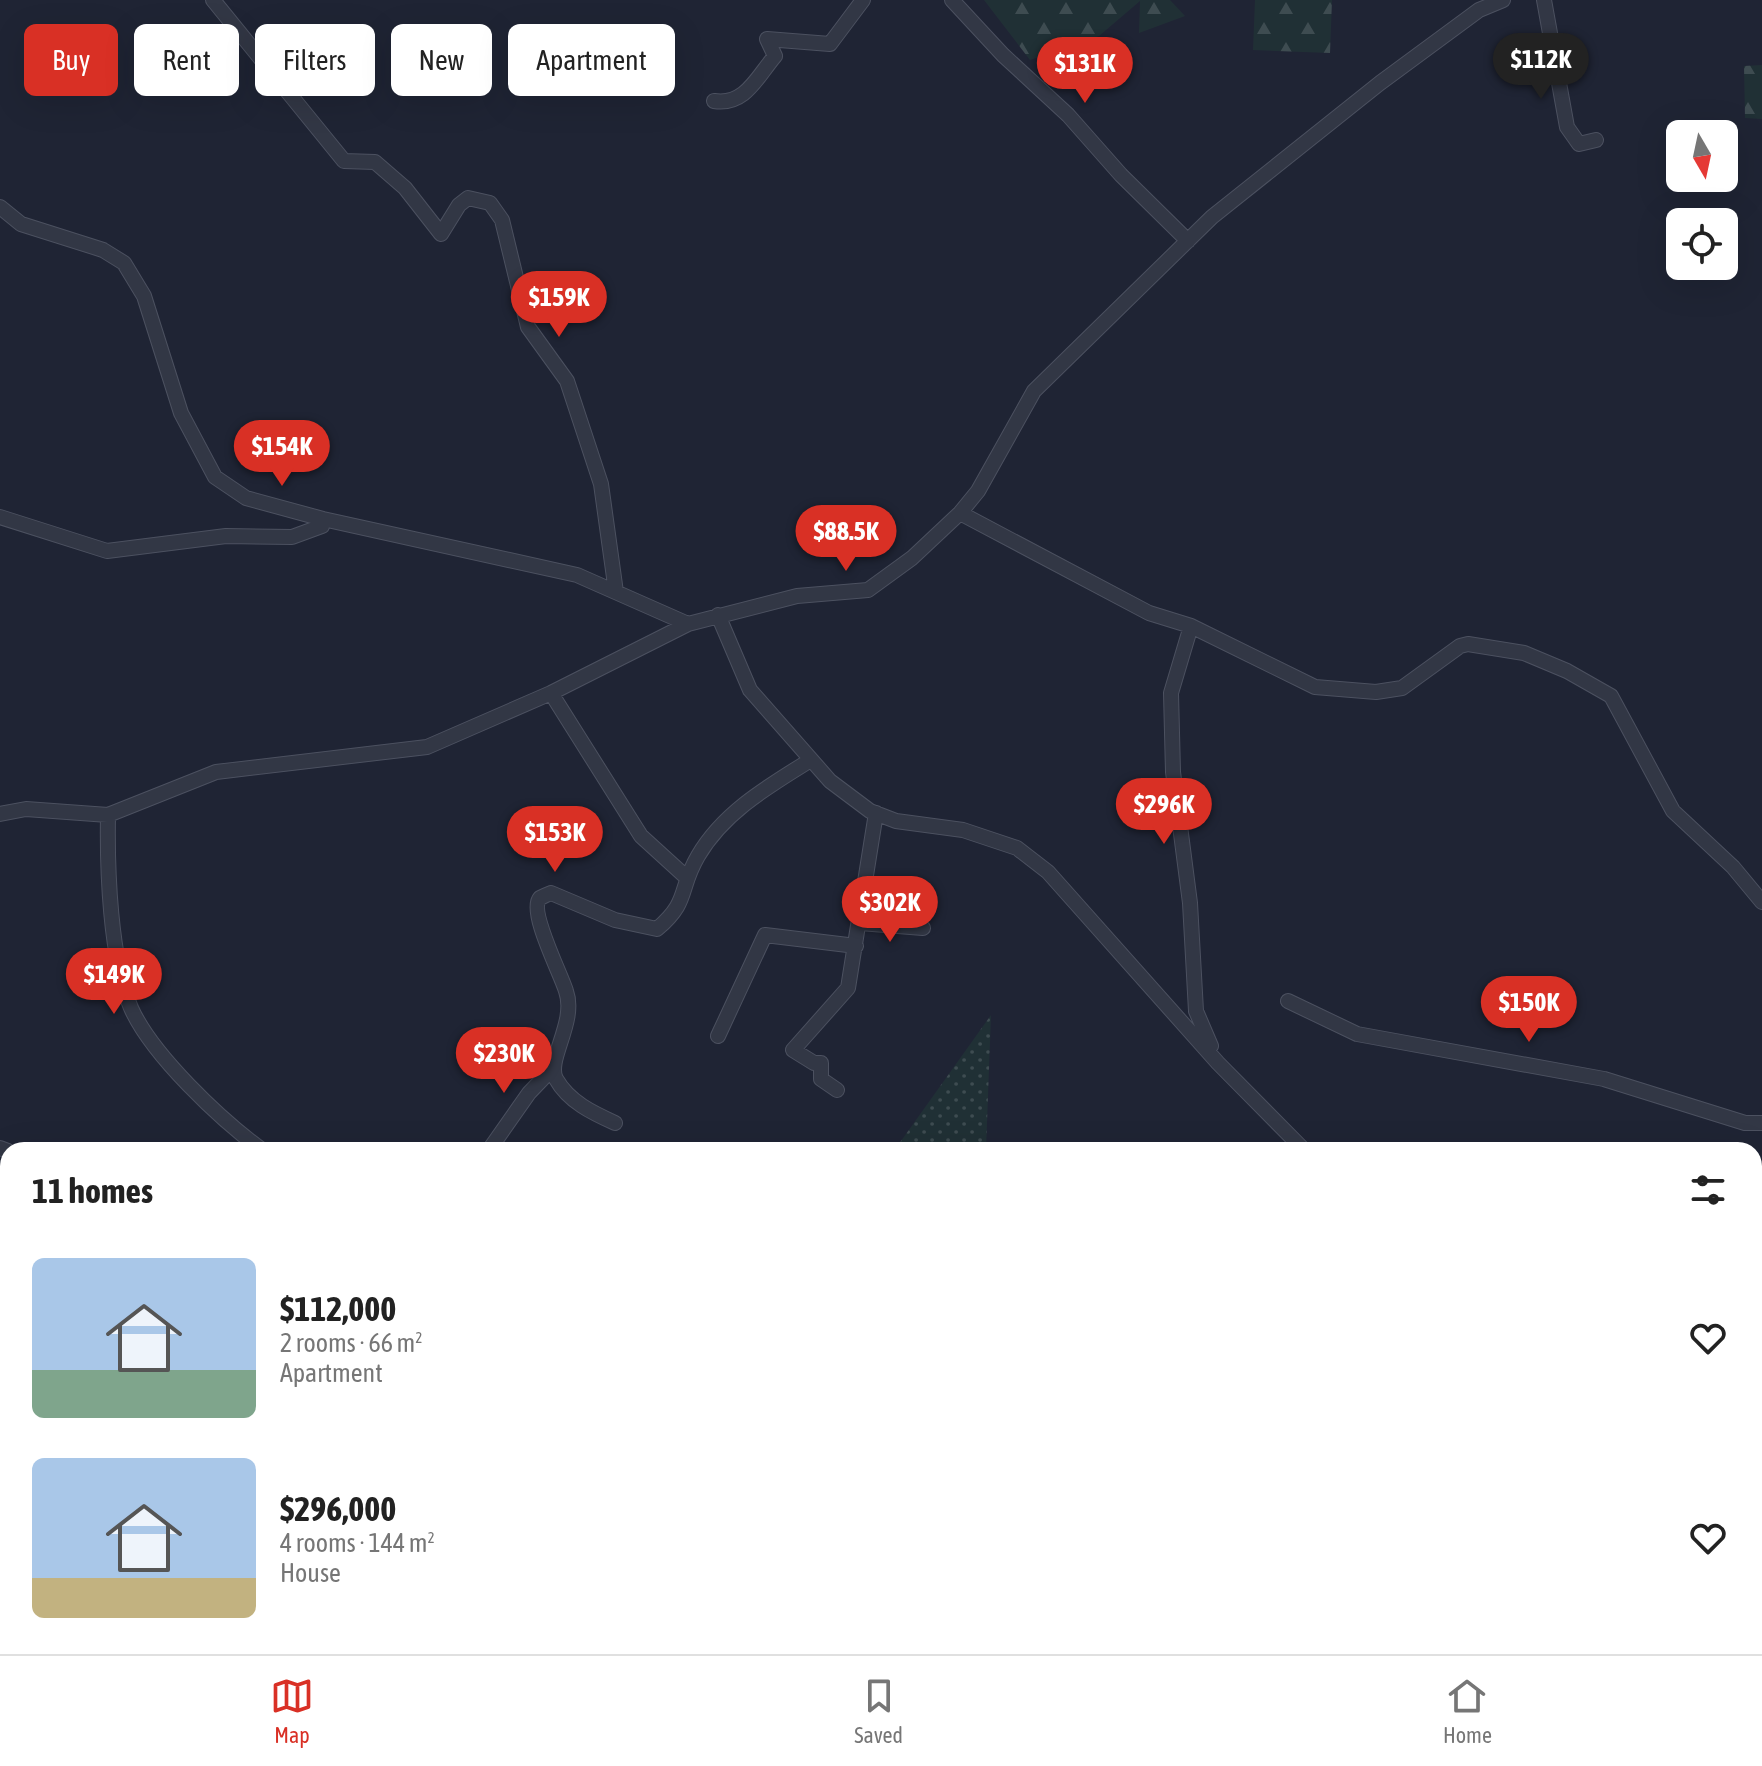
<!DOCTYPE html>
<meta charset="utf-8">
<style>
:root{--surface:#fff;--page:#f6f6f6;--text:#222;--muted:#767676;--line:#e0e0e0;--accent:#d93025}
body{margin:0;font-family:"Asap Condensed",sans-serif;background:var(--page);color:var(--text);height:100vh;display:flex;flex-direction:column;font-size:30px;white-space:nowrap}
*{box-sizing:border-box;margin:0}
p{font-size:26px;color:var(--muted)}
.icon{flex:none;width:44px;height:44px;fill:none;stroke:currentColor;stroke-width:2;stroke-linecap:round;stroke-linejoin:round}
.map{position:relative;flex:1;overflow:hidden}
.panel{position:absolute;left:0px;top:1142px;width:1762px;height:512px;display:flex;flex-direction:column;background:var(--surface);border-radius:24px 24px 0 0;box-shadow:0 8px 32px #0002}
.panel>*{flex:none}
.top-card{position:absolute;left:24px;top:24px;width:800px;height:72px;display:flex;gap:16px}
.needle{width:52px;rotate:171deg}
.fabs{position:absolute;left:1666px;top:120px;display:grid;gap:16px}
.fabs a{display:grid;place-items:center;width:72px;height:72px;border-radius:12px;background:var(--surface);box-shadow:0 8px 32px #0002;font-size:40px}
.price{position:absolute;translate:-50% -68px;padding:0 18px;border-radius:28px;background:var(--accent);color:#fff;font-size:26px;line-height:52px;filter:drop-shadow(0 2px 4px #0008)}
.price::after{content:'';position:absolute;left:50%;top:48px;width:24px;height:18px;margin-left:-12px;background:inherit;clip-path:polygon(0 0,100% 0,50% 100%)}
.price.on{background:#222;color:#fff}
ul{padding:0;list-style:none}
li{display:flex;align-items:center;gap:24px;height:200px;padding:0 32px}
li span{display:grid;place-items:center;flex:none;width:224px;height:160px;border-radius:12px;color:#555}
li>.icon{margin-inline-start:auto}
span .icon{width:96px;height:96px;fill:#fffc;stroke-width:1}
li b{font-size:34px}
h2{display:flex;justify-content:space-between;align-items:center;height:96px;padding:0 32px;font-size:34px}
.pill{padding:0 28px;border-radius:12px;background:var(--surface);box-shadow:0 8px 32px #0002;font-size:28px;line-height:72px}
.pill.on{background:var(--accent);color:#fff}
.tab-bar{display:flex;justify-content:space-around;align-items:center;height:112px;border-top:2px solid var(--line);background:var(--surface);font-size:22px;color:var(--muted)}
.tab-bar a{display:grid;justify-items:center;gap:4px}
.tab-bar .on{color:var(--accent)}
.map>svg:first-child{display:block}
.grass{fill:url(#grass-dots)}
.forest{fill:url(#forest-firs)}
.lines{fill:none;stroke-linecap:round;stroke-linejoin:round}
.minor-casing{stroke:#4c5160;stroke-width:16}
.minor{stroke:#323745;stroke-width:14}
</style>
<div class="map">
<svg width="1762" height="1654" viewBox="0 0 1762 1654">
<defs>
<pattern id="grass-dots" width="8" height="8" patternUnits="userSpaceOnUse" patternTransform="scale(2)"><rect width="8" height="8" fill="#203035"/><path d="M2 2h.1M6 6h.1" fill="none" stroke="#3e4c51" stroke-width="1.8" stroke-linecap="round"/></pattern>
<pattern id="forest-firs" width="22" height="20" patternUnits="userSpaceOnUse" patternTransform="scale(2)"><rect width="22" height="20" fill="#203035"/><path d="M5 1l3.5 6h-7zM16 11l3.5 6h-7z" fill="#3e4c51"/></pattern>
</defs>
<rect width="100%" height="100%" fill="#1f2434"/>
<path class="grass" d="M 991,1015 L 986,1150 L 896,1150 L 896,1148 Z"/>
<path class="forest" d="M 984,0 L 1170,0 L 1185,16 L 1139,33 L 1140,1 L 1099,36 L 1030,60 Z
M 1255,0 L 1332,0 L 1330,53 L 1253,50 Z
M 1762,65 L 1762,119 L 1745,118 L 1744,66 Z"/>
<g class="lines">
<defs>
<path id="minor" d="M 213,0 L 344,161 L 375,162 L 405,188 L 441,234 L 459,205 L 468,198 L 490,203 L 502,220 L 528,327 L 567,381 L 601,484 L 616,592
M 952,0 L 1003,55 L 1068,115 L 1121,175 L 1188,241
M 1544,0 L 1567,127 L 1579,144 L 1596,140
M 714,101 C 745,106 757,77 775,56 L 767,39 L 830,44 L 863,0
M 0,207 L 21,224 L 103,250 L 124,263 L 144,296 L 181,413 L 215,477 L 246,498 L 323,519 L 577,575 L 688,624
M 960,513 L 1149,613 L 1191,626 L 1315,687 L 1376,692 L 1402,688 L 1460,646 L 1468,644 L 1524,653 L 1567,671 L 1611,696 L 1673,811 L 1733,867 L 1762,902
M 0,517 L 107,551 L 226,536 L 292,537 L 322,526 L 323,519
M 718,615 L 750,690 L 830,781 L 870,811 L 896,821 L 963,830 L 1017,848 L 1048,872 L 1218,1063 L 1304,1150
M 1191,626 L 1171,693 L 1173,772 L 1190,903 L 1196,1011 L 1211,1046
M 551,693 L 641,836 L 686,877
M 0,814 L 26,809 L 108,815 L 216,772 L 427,747 L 551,693 L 688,624 L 797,596 L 868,590 L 912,558 L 960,513 L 978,491 L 1034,391 L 1212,217 L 1380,83 L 1479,10 L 1503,0
M 108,815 C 107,869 110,958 131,1008 C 152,1055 220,1119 262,1150
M 860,923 L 923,928
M 1288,1001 L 1357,1034 L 1604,1079 L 1745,1123 L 1762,1123
M 718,1036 L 765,935 L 856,946
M 837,1090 L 821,1079 L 821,1063 L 814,1063 L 793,1050 L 848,988 L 876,813
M 615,1123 C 593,1113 569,1102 556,1079 C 546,1060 577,1022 566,991 C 561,974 528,911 540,898 C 540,898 550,893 551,893 L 615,920 L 657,929 C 690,901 678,890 698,856 C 723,813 767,787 809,761
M 0,1148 L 8,1151
M 489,1150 L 529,1093 L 553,1068
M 1754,1530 L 1762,1535
M 364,1646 L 381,1654
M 238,1654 L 241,1646
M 613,1654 L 665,1646"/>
</defs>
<use href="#minor" class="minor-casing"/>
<use href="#minor" class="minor"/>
</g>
</svg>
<div class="fabs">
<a><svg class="needle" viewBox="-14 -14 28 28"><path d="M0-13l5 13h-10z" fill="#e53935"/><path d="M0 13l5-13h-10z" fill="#767676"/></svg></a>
<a><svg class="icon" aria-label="locate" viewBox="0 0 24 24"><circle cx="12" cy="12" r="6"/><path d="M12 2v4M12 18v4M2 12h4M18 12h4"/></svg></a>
</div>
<b class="price on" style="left:1541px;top:101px">$112K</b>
<b class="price" style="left:1085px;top:105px">$131K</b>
<b class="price" style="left:559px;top:339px">$159K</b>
<b class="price" style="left:282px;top:488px">$154K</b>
<b class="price" style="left:846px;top:573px">$88.5K</b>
<b class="price" style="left:1164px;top:846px">$296K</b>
<b class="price" style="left:555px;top:874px">$153K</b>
<b class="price" style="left:890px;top:944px">$302K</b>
<b class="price" style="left:114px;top:1016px">$149K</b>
<b class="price" style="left:1529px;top:1044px">$150K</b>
<b class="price" style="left:504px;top:1095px">$230K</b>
<div class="top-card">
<a class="pill on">Buy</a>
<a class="pill">Rent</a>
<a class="pill">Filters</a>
<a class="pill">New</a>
<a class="pill">Apartment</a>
</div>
<section class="panel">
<h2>11 homes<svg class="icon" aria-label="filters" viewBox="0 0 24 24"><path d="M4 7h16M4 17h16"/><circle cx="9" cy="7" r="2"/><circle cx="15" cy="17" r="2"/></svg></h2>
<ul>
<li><span style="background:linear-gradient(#a9c7e8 70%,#7fa58c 0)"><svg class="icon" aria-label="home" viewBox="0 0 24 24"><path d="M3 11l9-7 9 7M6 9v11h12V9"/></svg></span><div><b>$112,000</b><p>2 rooms · 66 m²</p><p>Apartment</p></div><svg class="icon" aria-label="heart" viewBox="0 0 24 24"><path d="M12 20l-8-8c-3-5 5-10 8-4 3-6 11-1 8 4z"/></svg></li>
<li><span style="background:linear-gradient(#a9c7e8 75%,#c2b280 0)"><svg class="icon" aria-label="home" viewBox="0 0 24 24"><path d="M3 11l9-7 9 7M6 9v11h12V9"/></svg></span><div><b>$296,000</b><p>4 rooms · 144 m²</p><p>House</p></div><svg class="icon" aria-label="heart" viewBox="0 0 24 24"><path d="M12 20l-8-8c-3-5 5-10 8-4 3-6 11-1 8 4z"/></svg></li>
</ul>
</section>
</div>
<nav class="tab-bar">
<a class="on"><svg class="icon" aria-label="map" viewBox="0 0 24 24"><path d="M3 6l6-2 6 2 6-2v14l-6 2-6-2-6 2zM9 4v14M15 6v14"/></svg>Map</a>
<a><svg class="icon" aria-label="saved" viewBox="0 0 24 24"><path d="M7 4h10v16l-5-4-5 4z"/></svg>Saved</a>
<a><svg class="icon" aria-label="home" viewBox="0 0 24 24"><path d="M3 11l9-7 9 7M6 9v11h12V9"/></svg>Home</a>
</nav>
